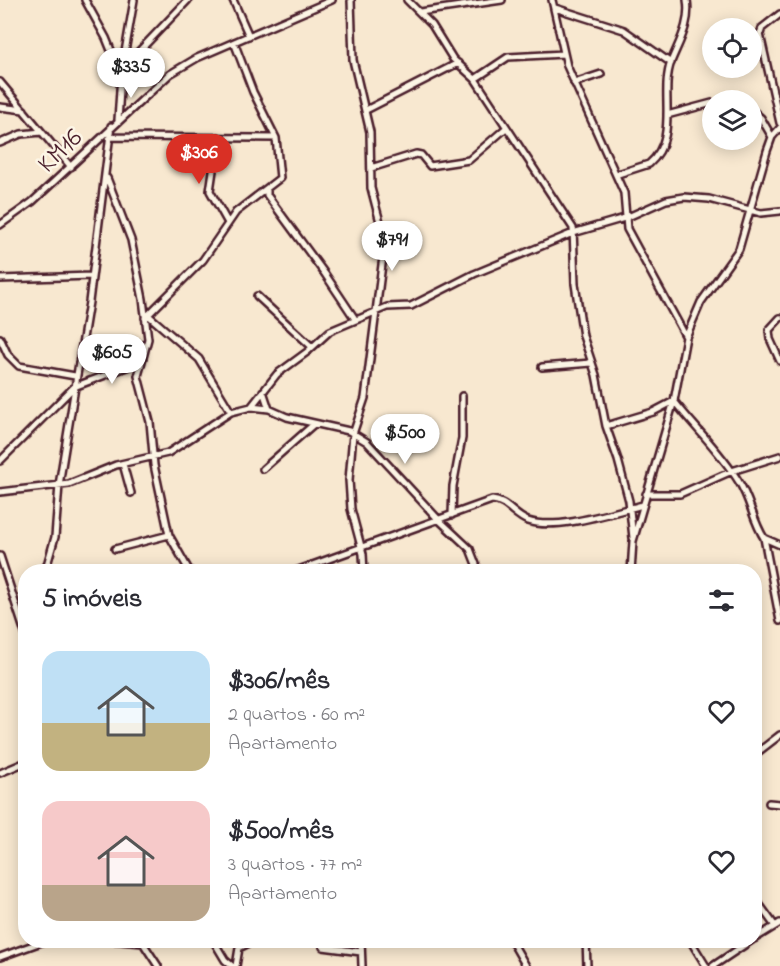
<!DOCTYPE html>
<html lang="pt">
<meta charset="utf-8">
<style>
:root{--surface:#fff;--page:#f2f2f3;--text:#2b2b33;--muted:#7c7c81;--accent:#d93025}
body{margin:0;font-family:"Indie Flower",sans-serif;background:var(--page);color:var(--text);height:100vh;display:flex;flex-direction:column;font-size:22px;white-space:nowrap}
*{box-sizing:border-box;margin:0}
p{font-size:20px;color:var(--muted)}
.icon{flex:none;width:33px;height:33px;fill:none;stroke:currentColor;stroke-width:2;stroke-linecap:round;stroke-linejoin:round}
.map{position:relative;flex:1;overflow:hidden}
.drawer{position:absolute;left:18px;top:564px;width:744px;height:384px;display:flex;flex-direction:column;background:var(--surface);border-radius:24px;box-shadow:0 3px 15px #0003}
.drawer>*{flex:none}
.controls{position:absolute;left:702px;top:18px;display:grid;gap:12px}
.controls a{display:grid;place-items:center;width:60px;height:60px;border-radius:50%;background:var(--surface);box-shadow:0 3px 15px #0003;font-size:30px}
.price{position:absolute;translate:-50% -51px;padding:0 14px;border-radius:21px;background:#fff;color:#222;font-size:20px;line-height:39px;filter:drop-shadow(0 2px 3px #0008)}
.price::after{content:'';position:absolute;left:50%;top:36px;width:18px;height:14px;margin-left:-9px;background:inherit;clip-path:polygon(0 0,100% 0,50% 100%)}
.price.current{background:var(--accent);color:#fff}
ul{padding:0;list-style:none}
li{display:flex;align-items:center;gap:18px;height:150px;padding:0 24px}
li span{display:grid;place-items:center;flex:none;width:168px;height:120px;border-radius:18px;color:#555}
li>.icon{margin-inline-start:auto}
span .icon{width:72px;height:72px;fill:#fffc;stroke-width:1}
li b{font-size:26px}
h2{display:flex;justify-content:space-between;align-items:center;height:72px;padding:0 24px;font-size:26px}
.map>svg:first-child{display:block}
.lines{fill:none;stroke-linecap:round;stroke-linejoin:round}
.minor-casing{stroke:#4a1f2b;stroke-width:10}
.minor{stroke:#fcf5e5;stroke-width:5}
.labels{text-anchor:middle;stroke-width:5;stroke-linejoin:round;paint-order:stroke}
.street-label{font-size:27px;fill:#4a1f2b;stroke:#fcf5e5}
</style>
<div class="map">
<svg width="780" height="966" viewBox="0 0 780 966">
<rect width="100%" height="100%" fill="#f8e8d0"/>
<filter id="ink" filterUnits="userSpaceOnUse"><feTurbulence type="fractalNoise" baseFrequency=".0167" numOctaves="2"/><feDisplacementMap in="SourceGraphic" scale="12" xChannelSelector="R" yChannelSelector="G"/><feConvolveMatrix kernelMatrix="1 2 1 2 8 2 1 2 1" color-interpolation-filters="sRGB"/></filter>
<g filter="url(#ink)">
<g class="lines">
<defs>
<path id="minor" d="M 85,0 L 106,38 L 121,75
M 233,0 L 249,36
M 351,0 L 353,60 L 370,132 L 371,188 L 385,241 L 365,398 L 353,434 L 349,480 L 351,509 L 363,554 L 364,572
M 407,0 L 432,25 L 453,59 L 475,79 L 573,228 L 575,284 L 583,336 L 596,375 L 606,426 L 618,460 L 629,501 L 633,538
M 552,0 L 567,66 L 624,193 L 627,229 L 686,337 L 674,401 L 633,541 L 631,572
M 555,8 L 624,30 L 671,63
M 420,12 L 502,0
M 780,14 L 762,28 L 760,34 L 780,123
M 124,67 L 188,0
M 475,79 L 508,57 L 564,54
M 0,82 L 71,167
M 574,83 L 601,74
M 0,107 L 24,110
M 366,110 L 458,63
M 752,110 L 761,118 L 772,137
M 667,115 L 712,103
M 118,120 L 121,75 L 134,0
M 110,137 L 276,138
M 218,137 L 210,191 L 228,223
M 0,143 L 21,134 L 42,132
M 371,168 L 416,154 L 421,155 L 430,166 L 469,160 L 506,128
M 618,174 L 649,164 C 680,137 659,94 671,62 C 679,42 691,23 687,0
M 107,178 L 131,240 L 143,299 L 148,339 L 138,376 L 150,422 L 154,465 L 169,535 L 190,572
M 267,188 L 267,195 L 325,274 L 355,319
M 0,225 L 32,202 L 170,74 L 197,58 L 332,0
M 0,279 L 92,276
M 257,296 L 312,347
M 148,315 L 199,359 L 231,412
M 145,318 L 203,260 L 236,212 L 280,178 L 276,138 L 253,92 L 234,42
M 780,318 L 769,330 L 770,339 L 780,361
M 686,337 L 701,302 L 739,249 L 767,151 L 772,137 L 780,128
M 0,338 L 8,355 L 19,366 L 75,376
M 542,367 L 591,363
M 263,391 L 269,409
M 674,401 C 695,428 721,452 739,482 C 750,499 753,521 764,538 L 780,621
M 251,407 L 269,409 L 287,417 L 349,431 L 367,442 L 438,519 L 470,549 L 479,572
M 606,426 L 653,412 L 674,401
M 0,461 L 74,387 L 142,361
M 123,464 L 131,493
M 263,469 L 314,424
M 0,492 L 69,484 L 116,465 L 168,453 L 231,412 L 251,407 L 277,374 L 307,352 L 330,331 L 387,307 L 411,306 L 474,274 L 573,233 L 628,217 L 666,200 L 684,197 L 709,199 L 761,213 L 780,211
M 646,494 L 680,494 L 732,471 L 780,456
M 452,515 L 453,486 L 462,438 L 462,396
M 764,538 L 780,545
M 115,549 L 169,535
M 0,556 L 26,636
M 45,572 L 55,537 L 59,485 L 89,302 L 111,126
M 293,572 L 492,500 C 507,501 514,516 528,521 C 557,531 613,512 643,505
M 754,755 L 780,735
M 0,773 L 26,762
M 769,803 L 780,804
M 754,897 L 775,926
M 754,939 L 780,923
M 110,940 L 143,943 L 158,966
M 213,940 L 225,960 L 232,966
M 361,940 L 362,966
M 511,940 L 526,966
M 586,940 L 587,966
M 690,940 L 706,966
M 323,947 L 361,952
M 0,957 L 47,940
M 236,966 L 239,948 L 255,940
M 713,966 L 752,940"/>
</defs>
<use href="#minor" class="minor-casing"/>
<use href="#minor" class="minor"/>
</g>
</g>
<g class="labels">
<g class="street-label">
<text transform="translate(59 150) rotate(-44)" y="9">KM16</text>
</g>
</g>
</svg>
<div class="controls">
<a><svg class="icon" aria-label="locate" viewBox="0 0 24 24"><circle cx="12" cy="12" r="6"/><path d="M12 2v4M12 18v4M2 12h4M18 12h4"/></svg></a>
<a><svg class="icon" aria-label="layers" viewBox="0 0 24 24"><path d="M12 4l9 5-9 5-9-5zM3 14l9 5 9-5"/></svg></a>
</div>
<b class="price" style="left:131px;top:99px">$335</b>
<b class="price current" style="left:199px;top:185px">$306</b>
<b class="price" style="left:392px;top:272px">$791</b>
<b class="price" style="left:112px;top:385px">$605</b>
<b class="price" style="left:405px;top:465px">$500</b>
<section class="drawer">
<h2>5 imóveis<svg class="icon" aria-label="filters" viewBox="0 0 24 24"><path d="M4 7h16M4 17h16"/><circle cx="9" cy="7" r="2"/><circle cx="15" cy="17" r="2"/></svg></h2>
<ul>
<li><span style="background:linear-gradient(#bfe0f5 60%,#c2b280 0)"><svg class="icon" aria-label="home" viewBox="0 0 24 24"><path d="M3 11l9-7 9 7M6 9v11h12V9"/></svg></span><div><b>$306/mês</b><p>2 quartos · 60 m²</p><p>Apartamento</p></div><svg class="icon" aria-label="heart" viewBox="0 0 24 24"><path d="M12 20l-8-8c-3-5 5-10 8-4 3-6 11-1 8 4z"/></svg></li>
<li><span style="background:linear-gradient(#f6c9c9 70%,#b9a48a 0)"><svg class="icon" aria-label="home" viewBox="0 0 24 24"><path d="M3 11l9-7 9 7M6 9v11h12V9"/></svg></span><div><b>$500/mês</b><p>3 quartos · 77 m²</p><p>Apartamento</p></div><svg class="icon" aria-label="heart" viewBox="0 0 24 24"><path d="M12 20l-8-8c-3-5 5-10 8-4 3-6 11-1 8 4z"/></svg></li>
</ul>
</section>
</div>
